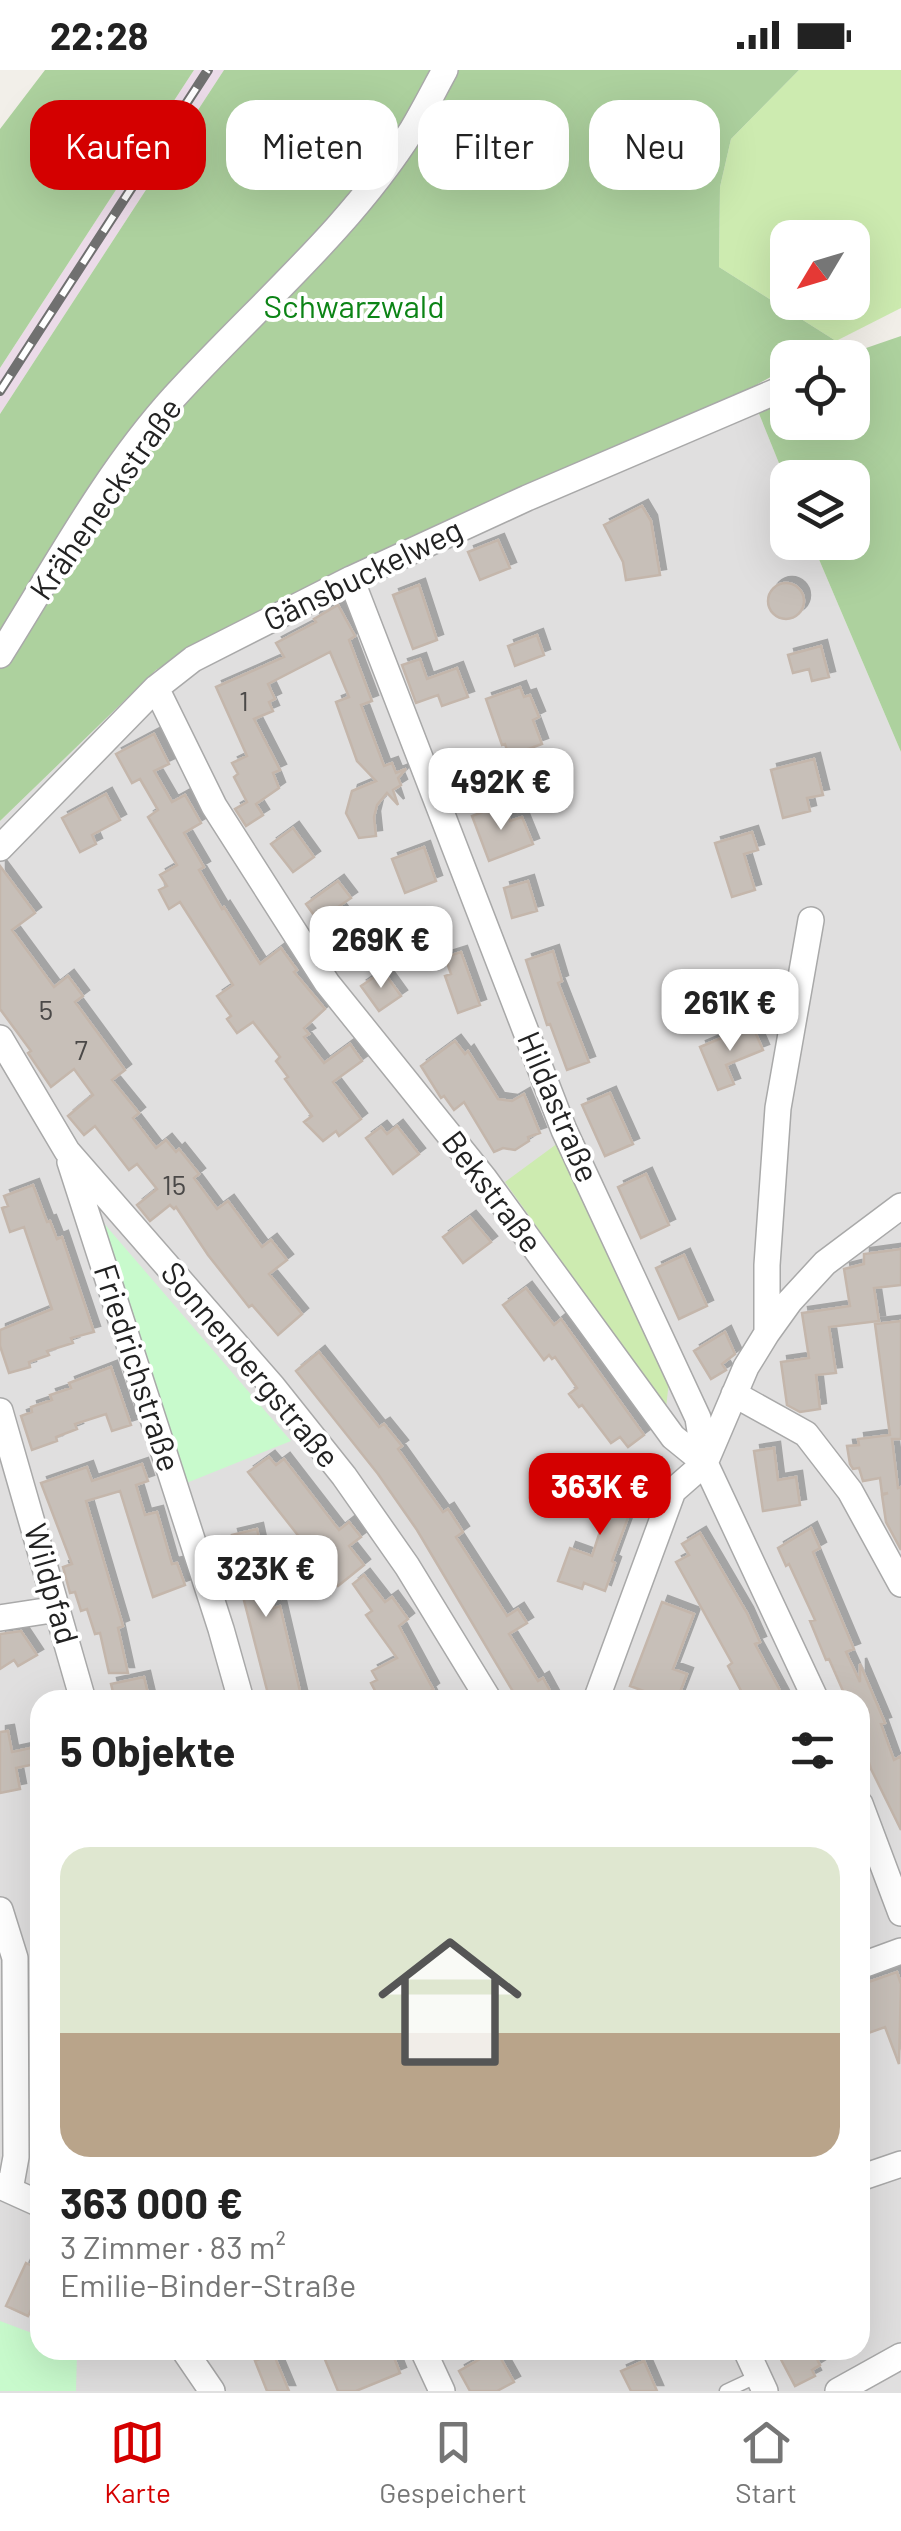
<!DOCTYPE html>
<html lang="de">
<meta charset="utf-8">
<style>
:root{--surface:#fff;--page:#f2f2f2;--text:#222;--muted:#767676;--line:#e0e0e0;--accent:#d40000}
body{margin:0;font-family:Barlow,sans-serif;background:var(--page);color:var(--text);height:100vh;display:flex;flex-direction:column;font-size:38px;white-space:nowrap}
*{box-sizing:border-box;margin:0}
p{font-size:32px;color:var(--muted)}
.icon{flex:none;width:55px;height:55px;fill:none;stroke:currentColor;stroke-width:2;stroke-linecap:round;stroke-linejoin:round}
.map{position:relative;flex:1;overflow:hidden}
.drawer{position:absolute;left:30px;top:1620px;width:840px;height:670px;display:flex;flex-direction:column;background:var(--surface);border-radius:30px;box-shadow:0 10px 40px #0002}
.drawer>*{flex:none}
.guide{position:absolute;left:30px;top:30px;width:842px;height:90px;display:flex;gap:20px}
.needle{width:65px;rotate:232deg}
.controls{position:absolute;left:770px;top:150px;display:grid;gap:20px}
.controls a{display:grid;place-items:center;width:100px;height:100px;border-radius:20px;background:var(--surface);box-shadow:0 10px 40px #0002;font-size:50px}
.price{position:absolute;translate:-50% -85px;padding:0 22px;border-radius:20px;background:#fff;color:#222;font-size:32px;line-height:65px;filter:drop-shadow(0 2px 5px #0008)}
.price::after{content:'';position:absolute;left:50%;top:60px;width:30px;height:22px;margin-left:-15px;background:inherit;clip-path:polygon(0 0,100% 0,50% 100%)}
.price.on{background:var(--accent);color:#fff}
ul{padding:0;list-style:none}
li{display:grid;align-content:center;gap:20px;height:530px;padding:0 30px}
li+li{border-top:2px solid var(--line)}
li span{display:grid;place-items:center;height:310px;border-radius:30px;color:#555}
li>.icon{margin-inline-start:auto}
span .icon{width:180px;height:180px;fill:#fffc;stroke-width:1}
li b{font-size:42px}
h2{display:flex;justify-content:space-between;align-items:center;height:120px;padding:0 30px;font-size:42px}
.pill{padding:0 35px;border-radius:30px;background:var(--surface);box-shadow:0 10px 40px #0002;font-size:35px;line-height:90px}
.pill.on{background:var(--accent);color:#fff}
.status{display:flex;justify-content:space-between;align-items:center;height:70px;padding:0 50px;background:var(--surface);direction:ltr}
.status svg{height:28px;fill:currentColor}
.tab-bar{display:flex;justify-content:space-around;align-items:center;height:140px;border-top:2px solid var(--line);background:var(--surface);font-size:28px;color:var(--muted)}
.tab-bar a{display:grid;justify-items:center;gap:5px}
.tab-bar .on{color:var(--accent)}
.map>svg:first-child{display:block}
.residential{fill:#e0dfdf;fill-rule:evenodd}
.industrial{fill:#ebdbe8}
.grass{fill:#cdebb0;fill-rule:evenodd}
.forest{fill:#add19e}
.park{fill:#c8facc}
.building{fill:#c7bfb8;stroke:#c4b6ab;stroke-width:2.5;filter:url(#shadow)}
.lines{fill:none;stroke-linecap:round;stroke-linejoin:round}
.lane-casing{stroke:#a9a9a9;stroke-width:15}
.street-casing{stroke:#a9a9a9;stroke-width:28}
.lane{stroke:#fff;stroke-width:12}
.street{stroke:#fff;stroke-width:25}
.rail-casing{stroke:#707070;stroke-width:10}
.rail{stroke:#fff;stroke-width:6;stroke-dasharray:19;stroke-linecap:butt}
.labels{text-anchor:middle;stroke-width:8;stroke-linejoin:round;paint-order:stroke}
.number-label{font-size:28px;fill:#4b4948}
.park-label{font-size:32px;fill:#0c8416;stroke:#fff}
.street-label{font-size:32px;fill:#222;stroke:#fff}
</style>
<div class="status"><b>22:28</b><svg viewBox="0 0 49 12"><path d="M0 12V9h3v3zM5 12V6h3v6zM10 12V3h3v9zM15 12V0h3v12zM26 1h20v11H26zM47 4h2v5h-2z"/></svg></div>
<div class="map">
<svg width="901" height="2321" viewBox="0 0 901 2321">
<defs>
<filter id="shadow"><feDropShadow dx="6" dy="-6" stdDeviation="0" flood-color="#0004"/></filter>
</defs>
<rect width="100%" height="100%" fill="#f2efe9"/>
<path class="residential" d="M 749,319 L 787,413 L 788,472 L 812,473 L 901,682 L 901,2321 L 0,2321 L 0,751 L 156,600 L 360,492 ZM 40,1630 L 860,1630 L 860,2280 L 40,2280 Z"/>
<path class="industrial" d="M 194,0 L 224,0 L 0,344 L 0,298 Z"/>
<path class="grass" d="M 799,0 L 901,0 L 901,238 L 836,271 L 719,197 L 720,117 L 731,69 ZM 788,168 L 852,168 L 852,232 L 788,232 Z
M 558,1073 L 669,1311 L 666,1338 L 505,1112 Z"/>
<path class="forest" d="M 45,0 L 194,0 L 0,298 L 0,59 Z
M 224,0 L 799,0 L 731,69 L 720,117 L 719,197 L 836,271 L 806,287 L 788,288 L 787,298 L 756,315 L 787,306 L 788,352 L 852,352 L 852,288 L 840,287 L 901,266 L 901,682 L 812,473 L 852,472 L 852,408 L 788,408 L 787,413 L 749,319 L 360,492 L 156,600 L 0,751 L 0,344 Z"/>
<path class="park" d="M 95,1143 L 291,1371 L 184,1414 Z
M 0,2251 L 40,2266 L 40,2280 L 77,2281 L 76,2321 L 0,2321 Z"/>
<path class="building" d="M 642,436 L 651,451 L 660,505 L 626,510 L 623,492 L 604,455 Z
M 498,470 L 510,498 L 480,510 L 468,482 Z
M768 531a18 18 0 1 1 36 0a18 18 0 1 1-36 0Z
M 419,515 L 437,570 L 413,579 L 393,525 Z
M 338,535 L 355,566 L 349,570 L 372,631 L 361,635 L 384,696 L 392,693 L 396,703 L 406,699 L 398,708 L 401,715 L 393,720 L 398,735 L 387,723 L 377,735 L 374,747 L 376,766 L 359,768 L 346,743 L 352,721 L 376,711 L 357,691 L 336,632 L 349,627 L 330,582 L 268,614 L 275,629 L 269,632 L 273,641 L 254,649 L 280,700 L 273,703 L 279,718 L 256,734 L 263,745 L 246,756 L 235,739 L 247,732 L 234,707 L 238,704 L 232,693 L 247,686 L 216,617 L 284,587 L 276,573 L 316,552 L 314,549 Z
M 537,565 L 544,585 L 515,596 L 508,576 Z
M 821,576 L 829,607 L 812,611 L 809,599 L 793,603 L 788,585 Z
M 420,589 L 427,609 L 457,598 L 468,627 L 442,636 L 438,625 L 416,633 L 402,595 Z
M 520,617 L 524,627 L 530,625 L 539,647 L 533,650 L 542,674 L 509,686 L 505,674 L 502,675 L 486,629 Z
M 154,664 L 169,694 L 154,701 L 172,732 L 185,725 L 201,753 L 184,763 L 204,797 L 199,800 L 222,839 L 224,837 L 260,894 L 281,878 L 297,900 L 294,902 L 325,939 L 304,958 L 309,964 L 304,967 L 324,993 L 350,974 L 362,991 L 333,1012 L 361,1049 L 339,1066 L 336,1061 L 323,1071 L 304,1052 L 312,1046 L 285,1009 L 288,1007 L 276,991 L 280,987 L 253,952 L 237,963 L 227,949 L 231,946 L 217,926 L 233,915 L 180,832 L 169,839 L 159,820 L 167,816 L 160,805 L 177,795 L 148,747 L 158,740 L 140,709 L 132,713 L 116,684 Z
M 814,689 L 823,725 L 807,728 L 810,741 L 783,748 L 771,700 Z
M 106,724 L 120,750 L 92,765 L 96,774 L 80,782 L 62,748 Z
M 504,734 L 510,751 L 522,747 L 533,774 L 489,791 L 472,746 Z
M 293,758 L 314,787 L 293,802 L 271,774 Z
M 752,762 L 758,780 L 744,784 L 755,820 L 732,827 L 715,773 Z
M 424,777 L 436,811 L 405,823 L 392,789 Z
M 0,796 L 35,843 L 12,860 L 54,917 L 68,906 L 83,926 L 75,932 L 125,1000 L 112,1010 L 139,1043 L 133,1048 L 156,1078 L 166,1070 L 176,1082 L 179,1079 L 199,1104 L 194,1108 L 217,1139 L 228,1131 L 262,1177 L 271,1170 L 287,1190 L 269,1204 L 302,1244 L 278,1265 L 252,1235 L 249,1237 L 208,1185 L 176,1137 L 174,1139 L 170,1135 L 150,1151 L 137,1135 L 157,1119 L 137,1094 L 129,1100 L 95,1056 L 84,1065 L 68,1046 L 93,1025 L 74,999 L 51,1017 L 28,983 L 31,981 L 0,939 Z
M 338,811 L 351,828 L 338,837 L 356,862 L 336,876 L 306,834 Z
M 528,811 L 537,841 L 512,848 L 504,818 Z
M 553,881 L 562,911 L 558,913 L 589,992 L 567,1000 L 550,954 L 547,955 L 526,890 Z
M 461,882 L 480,935 L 458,943 L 445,906 L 451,904 L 445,887 Z
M 383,901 L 401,926 L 379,941 L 361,916 Z
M 752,955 L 763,980 L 726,995 L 734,1014 L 718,1020 L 700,977 Z
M 455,971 L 465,984 L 468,981 L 498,1029 L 512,1031 L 524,1024 L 540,1063 L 528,1067 L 529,1071 L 515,1080 L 503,1078 L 494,1082 L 464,1032 L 454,1040 L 444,1026 L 441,1028 L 421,996 Z
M 610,1023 L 633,1074 L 605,1086 L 582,1035 Z
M 397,1056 L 419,1084 L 393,1104 L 366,1068 L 381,1057 L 387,1064 Z
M 646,1104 L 669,1155 L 641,1168 L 618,1117 Z
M 33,1115 L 47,1152 L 50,1151 L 57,1169 L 62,1167 L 94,1262 L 71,1268 L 73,1273 L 47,1281 L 49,1285 L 29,1292 L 30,1297 L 9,1303 L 0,1276 L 0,1260 L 52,1239 L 24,1157 L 10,1162 L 2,1138 L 8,1136 L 4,1126 Z
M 470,1147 L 491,1172 L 463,1193 L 443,1167 Z
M 901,1179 L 901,1215 L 874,1218 L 879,1251 L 829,1257 L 836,1303 L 816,1305 L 820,1339 L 800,1342 L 787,1335 L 781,1292 L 809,1288 L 802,1243 L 850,1236 L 844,1199 L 864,1194 L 864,1184 Z
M 684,1185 L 707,1236 L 679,1249 L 656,1198 Z
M 526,1218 L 554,1255 L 561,1249 L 644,1365 L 628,1377 L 620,1367 L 611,1373 L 582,1335 L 579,1337 L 569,1324 L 577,1318 L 555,1287 L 552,1289 L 549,1285 L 544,1290 L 503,1235 Z
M 901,1251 L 901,1369 L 892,1369 L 898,1418 L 901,1417 L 901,1480 L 886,1452 L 882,1425 L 888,1423 L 882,1424 L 880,1408 L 863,1411 L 859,1398 L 853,1399 L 850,1394 L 847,1376 L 859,1375 L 858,1369 L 890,1365 L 875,1254 Z
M 725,1262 L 735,1284 L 722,1294 L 726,1300 L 711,1309 L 694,1281 Z
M 319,1282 L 379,1357 L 384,1354 L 402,1376 L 398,1379 L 443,1442 L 448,1439 L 463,1462 L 456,1467 L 507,1546 L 518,1539 L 527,1553 L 509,1564 L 538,1611 L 543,1608 L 555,1630 L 518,1630 L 417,1460 L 378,1404 L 296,1301 Z
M 111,1297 L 131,1355 L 112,1361 L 106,1344 L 75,1354 L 77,1359 L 56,1367 L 57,1371 L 32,1380 L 21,1346 L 32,1342 L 31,1337 L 52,1330 L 50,1325 L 71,1318 L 69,1313 Z
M 774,1378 L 778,1410 L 796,1407 L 800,1435 L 763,1441 L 754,1381 Z
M 269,1387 L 276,1395 L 284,1389 L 339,1460 L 349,1452 L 361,1467 L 349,1476 L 364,1495 L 338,1516 L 248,1402 Z
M 142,1394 L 148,1411 L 136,1415 L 145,1445 L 157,1442 L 172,1494 L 177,1493 L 185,1515 L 153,1527 L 120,1421 L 86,1431 L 123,1556 L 118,1558 L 128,1603 L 109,1603 L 100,1563 L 95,1564 L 87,1539 L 81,1541 L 75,1522 L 70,1523 L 63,1497 L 72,1494 L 41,1413 L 87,1397 L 92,1411 Z
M 596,1412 L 611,1418 L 613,1413 L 637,1423 L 612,1491 L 615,1493 L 605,1521 L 584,1513 L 582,1519 L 558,1511 L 570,1478 L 592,1486 L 604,1449 L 584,1442 Z
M 811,1458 L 820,1478 L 813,1482 L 854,1579 L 846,1582 L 860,1612 L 860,1594 L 885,1653 L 881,1654 L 894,1690 L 901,1686 L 901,1760 L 871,1699 L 860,1663 L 860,1630 L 847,1630 L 829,1589 L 826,1590 L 810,1551 L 815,1550 L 789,1494 L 786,1496 L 778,1478 Z
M 257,1459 L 274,1538 L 280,1536 L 302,1630 L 273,1630 L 271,1623 L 268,1624 L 240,1515 L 244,1514 L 232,1465 Z
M 700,1463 L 747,1543 L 760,1572 L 755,1574 L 785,1630 L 746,1630 L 728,1596 L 732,1593 L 676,1492 L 689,1485 L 682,1474 Z
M 364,1505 L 385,1532 L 392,1527 L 408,1549 L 399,1556 L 433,1619 L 429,1622 L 433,1630 L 380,1630 L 371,1613 L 377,1610 L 372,1601 L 397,1588 L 366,1545 L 372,1541 L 353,1514 Z
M 662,1532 L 694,1544 L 673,1599 L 687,1604 L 677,1630 L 668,1630 L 630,1616 Z
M 21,1561 L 37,1585 L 18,1596 L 14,1590 L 0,1599 L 0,1564 Z
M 144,1607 L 149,1628 L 115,1630 L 111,1614 Z
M 8,1661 L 12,1682 L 40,1676 L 40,1693 L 16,1698 L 20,1719 L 0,1723 L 0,1662 Z
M 897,1902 L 901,1914 L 899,1994 L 885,1957 L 860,1966 L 860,1915 Z
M 26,2193 L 40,2200 L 40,2242 L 32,2238 L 28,2246 L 6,2236 Z
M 321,2280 L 391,2280 L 400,2303 L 356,2321 L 338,2321 Z
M 496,2280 L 514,2312 L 497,2321 L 470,2321 L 459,2301 Z
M 776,2280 L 812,2280 L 820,2295 L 812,2300 L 815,2306 L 795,2316 Z
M 273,2283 L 289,2321 L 267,2321 L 255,2291 Z
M 644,2291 L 657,2321 L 631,2321 L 621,2301 Z"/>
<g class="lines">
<defs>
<path id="lane" d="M 726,2321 L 758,2306"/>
<path id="street" d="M 351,509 L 564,1060 L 698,1348 L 705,1393
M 0,585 C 55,498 105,403 174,327 C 253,240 349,160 412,60 C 424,40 434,20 445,0
M 156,618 L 214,736 L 327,913 L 484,1108 L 673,1367 L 705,1393 L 816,1630
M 0,778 L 156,618 L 193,589 L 351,509 L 527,428 L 784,318
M 0,968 L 67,1081 L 273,1317 L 344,1406 L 407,1496 L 489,1630
M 70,1092 L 221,1559 L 241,1630
M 767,1263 L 767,1195 L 778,1038 L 811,850
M 734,1324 L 806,1364 L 850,1421 L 901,1514
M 0,1341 L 83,1630
M 0,1548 L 58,1539
M 596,1630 L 673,1421 L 705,1393 L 746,1297 L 767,1263 L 790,1231 L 825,1193 L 901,1136
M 860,1734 L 901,1843
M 0,1840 L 15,1888 L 16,2087 L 10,2120
M 860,1896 L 901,1881
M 860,2108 L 901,2094
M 0,2116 L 40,2134
M 184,2280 L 212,2321
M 423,2280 L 442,2321
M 746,2280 L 765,2321
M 838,2321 L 901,2286"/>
</defs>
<use href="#lane" class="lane-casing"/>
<use href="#street" class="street-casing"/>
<use href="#lane" class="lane"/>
<use href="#street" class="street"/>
<defs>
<path id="rail" d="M 0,321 L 208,0"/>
</defs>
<use href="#rail" class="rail-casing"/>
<use href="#rail" class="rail"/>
</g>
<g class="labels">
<g class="number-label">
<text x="244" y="641">1</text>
<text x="46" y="950">5</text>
<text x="81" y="990">7</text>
<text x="174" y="1125">15</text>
</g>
<g class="park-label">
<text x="354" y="248">Schwarzwald</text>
</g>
<g class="street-label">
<text transform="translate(106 429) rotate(-55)" y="11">Kräheneckstraße</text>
<text transform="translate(363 505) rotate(-26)" y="11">Gänsbuckelweg</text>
<text transform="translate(558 1037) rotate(67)" y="11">Hildastraße</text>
<text transform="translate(492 1122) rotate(53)" y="11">Bekstraße</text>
<text transform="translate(250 1295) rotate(50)" y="11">Sonnenbergstraße</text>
<text transform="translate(137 1298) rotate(72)" y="11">Friedrichstraße</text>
<text transform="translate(51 1514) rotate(74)" y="11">Wildpfad</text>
</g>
</g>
</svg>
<div class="controls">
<a><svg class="needle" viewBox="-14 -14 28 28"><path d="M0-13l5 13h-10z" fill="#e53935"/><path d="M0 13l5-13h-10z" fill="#767676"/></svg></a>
<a><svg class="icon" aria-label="locate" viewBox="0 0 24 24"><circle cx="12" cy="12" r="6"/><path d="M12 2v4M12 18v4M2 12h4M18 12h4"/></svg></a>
<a><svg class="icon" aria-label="layers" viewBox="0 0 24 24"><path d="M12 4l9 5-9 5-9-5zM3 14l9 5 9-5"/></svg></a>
</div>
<b class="price" style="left:501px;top:763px">492K €</b>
<b class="price" style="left:381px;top:921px">269K €</b>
<b class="price" style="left:730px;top:984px">261K €</b>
<b class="price on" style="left:600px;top:1468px">363K €</b>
<b class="price" style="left:266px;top:1550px">323K €</b>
<div class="guide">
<a class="pill on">Kaufen</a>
<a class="pill">Mieten</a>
<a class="pill">Filter</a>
<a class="pill">Neu</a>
</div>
<section class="drawer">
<h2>5 Objekte<svg class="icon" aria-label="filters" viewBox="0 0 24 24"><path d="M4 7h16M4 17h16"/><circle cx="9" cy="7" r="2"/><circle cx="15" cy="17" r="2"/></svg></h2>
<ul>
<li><span style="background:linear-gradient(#dfe7d0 60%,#b9a48a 0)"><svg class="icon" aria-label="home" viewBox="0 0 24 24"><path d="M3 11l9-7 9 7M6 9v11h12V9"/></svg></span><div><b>363 000 €</b><p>3 Zimmer · 83 m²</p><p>Emilie-Binder-Straße</p></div></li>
</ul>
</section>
</div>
<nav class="tab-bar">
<a class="on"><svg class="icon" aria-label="map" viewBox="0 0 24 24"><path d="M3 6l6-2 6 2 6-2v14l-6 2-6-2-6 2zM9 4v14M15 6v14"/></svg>Karte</a>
<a><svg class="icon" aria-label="saved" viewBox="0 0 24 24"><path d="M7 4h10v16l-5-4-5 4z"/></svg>Gespeichert</a>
<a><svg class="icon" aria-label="home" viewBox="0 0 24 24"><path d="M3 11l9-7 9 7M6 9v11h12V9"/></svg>Start</a>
</nav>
